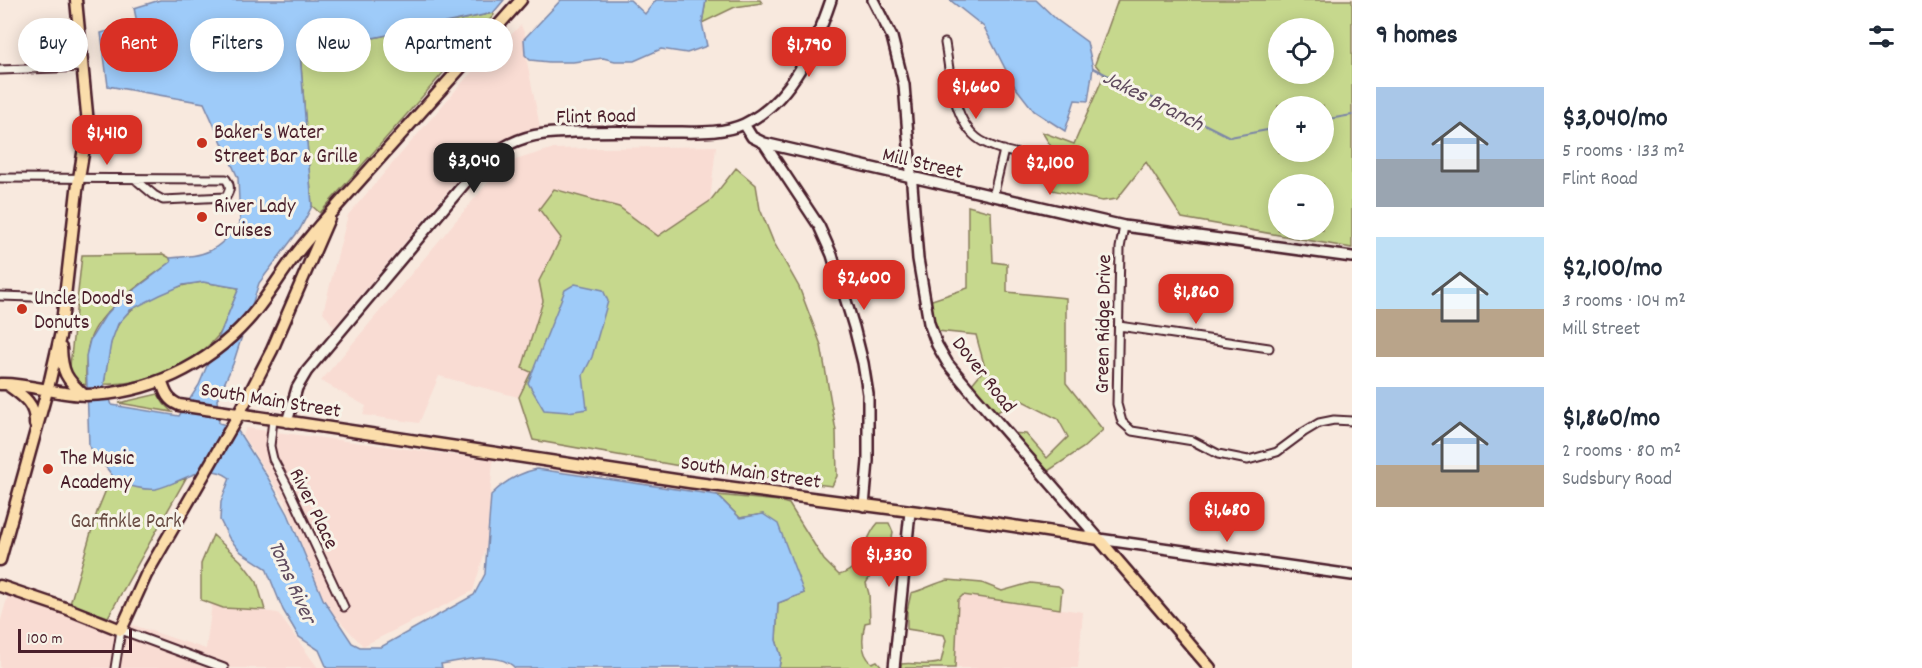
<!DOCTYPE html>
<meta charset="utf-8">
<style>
:root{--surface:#fff;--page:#f6f6f7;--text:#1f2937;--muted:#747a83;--accent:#d93025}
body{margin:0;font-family:Dekko,sans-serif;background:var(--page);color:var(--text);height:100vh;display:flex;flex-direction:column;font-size:22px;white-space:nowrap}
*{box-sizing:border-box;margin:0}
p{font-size:20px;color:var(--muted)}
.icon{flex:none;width:33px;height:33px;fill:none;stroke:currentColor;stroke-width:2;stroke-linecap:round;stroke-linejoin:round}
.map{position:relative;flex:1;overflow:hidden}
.side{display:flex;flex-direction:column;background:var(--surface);width:570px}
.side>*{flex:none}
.guide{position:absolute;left:18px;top:18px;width:570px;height:54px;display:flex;gap:12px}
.controls{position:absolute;left:1268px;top:18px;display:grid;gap:12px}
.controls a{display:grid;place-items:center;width:66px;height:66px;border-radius:50%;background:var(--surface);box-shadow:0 3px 15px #0003;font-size:30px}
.scale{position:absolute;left:18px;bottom:15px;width:114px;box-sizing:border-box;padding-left:6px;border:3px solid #4a1f2b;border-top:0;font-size:16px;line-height:21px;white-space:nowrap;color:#4a1f2b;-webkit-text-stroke:4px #f7f3e8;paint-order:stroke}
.price{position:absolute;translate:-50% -51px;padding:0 14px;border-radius:12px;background:var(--accent);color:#fff;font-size:20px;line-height:39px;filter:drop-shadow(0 2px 3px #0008)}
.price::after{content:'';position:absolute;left:50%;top:36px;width:18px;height:14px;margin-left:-9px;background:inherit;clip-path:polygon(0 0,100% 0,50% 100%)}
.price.active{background:#222;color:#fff}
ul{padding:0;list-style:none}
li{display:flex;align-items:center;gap:18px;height:150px;padding:0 24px}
li span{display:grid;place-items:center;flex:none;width:168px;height:120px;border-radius:0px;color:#555}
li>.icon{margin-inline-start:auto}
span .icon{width:72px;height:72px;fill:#fffc;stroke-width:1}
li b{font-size:26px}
h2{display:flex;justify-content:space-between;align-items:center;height:72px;padding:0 24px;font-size:26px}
.chip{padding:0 21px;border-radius:27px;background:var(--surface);box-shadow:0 3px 15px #0003;font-size:21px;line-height:54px}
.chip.active{background:var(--accent);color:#fff}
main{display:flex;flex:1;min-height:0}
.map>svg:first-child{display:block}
.built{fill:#f9dcd3}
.green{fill:#c6d88d;stroke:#887c5c;stroke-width:1.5;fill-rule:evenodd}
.water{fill:#9ecbf9;stroke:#7c86a7;stroke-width:1.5;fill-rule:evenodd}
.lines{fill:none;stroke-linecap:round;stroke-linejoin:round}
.stream{stroke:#7c86a7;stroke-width:2}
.street-casing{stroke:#4a1f2b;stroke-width:11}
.secondary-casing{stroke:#4a1f2b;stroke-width:14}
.primary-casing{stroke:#4a1f2b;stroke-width:15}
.street{stroke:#f7f3e8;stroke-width:7}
.secondary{stroke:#f7f3e8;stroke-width:9}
.primary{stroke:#fbddab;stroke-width:10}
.poi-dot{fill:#c8321e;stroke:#f7f3e8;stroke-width:2}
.labels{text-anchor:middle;stroke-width:6;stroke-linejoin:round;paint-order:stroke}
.street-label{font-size:21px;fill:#4a1f2b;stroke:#f7f3e8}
.poi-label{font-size:21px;fill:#4a1f2b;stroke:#f7f3e8;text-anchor:start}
.park-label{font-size:21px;fill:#694d44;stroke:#f7f3e8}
.water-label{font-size:22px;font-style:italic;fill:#5f4a5e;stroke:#f7f3e8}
</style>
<main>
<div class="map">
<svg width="1352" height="668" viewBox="0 0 1352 668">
<rect width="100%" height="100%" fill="#f8e9de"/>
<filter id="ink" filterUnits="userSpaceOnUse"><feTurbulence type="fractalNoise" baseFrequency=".0167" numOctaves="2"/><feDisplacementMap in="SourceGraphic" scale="12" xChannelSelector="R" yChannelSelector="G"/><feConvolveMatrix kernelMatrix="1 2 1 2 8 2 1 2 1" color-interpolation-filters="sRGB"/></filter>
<g filter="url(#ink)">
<path class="built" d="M 521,25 L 525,35 L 527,62 L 540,127 L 504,139 L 476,157 L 334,327 L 323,312 L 348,215 L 468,76 Z
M 716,146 L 710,201 L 658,236 L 619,207 L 555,189 L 539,209 L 561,238 L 539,281 L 543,301 L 522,367 L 531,372 L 518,397 L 439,376 L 419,423 L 363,415 L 366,406 L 321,381 L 491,179 L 512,161 L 551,149 Z
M 246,428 L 493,460 L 486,548 L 473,591 L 363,646 L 325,605 L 285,501 L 243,436 Z
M 11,585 L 206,649 L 212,604 L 278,613 L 318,668 L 0,668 L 0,623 Z
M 963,595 L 1083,612 L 1078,668 L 955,668 L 958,600 Z"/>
<path class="green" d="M 706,0 L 760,0 L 762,3 L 735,7 L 702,23 Z
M 1118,0 L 1352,0 L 1352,248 L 1182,218 L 1146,162 L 1117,199 L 1102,201 L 1052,190 L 1051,181 L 1057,156 L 1042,132 L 1074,144 L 1104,75 L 1095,64 ZM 1278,28 L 1323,28 L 1323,74 L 1278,74 ZM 1278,106 L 1323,106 L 1323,152 L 1278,152 ZM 1278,184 L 1323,184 L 1323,230 L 1278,230 Z
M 493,13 L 494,15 L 320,213 L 312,206 L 300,53 Z
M 736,168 L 756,185 L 760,209 L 773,241 L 799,287 L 821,345 L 836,431 L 837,476 L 832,486 L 708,471 L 533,440 L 519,397 L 531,372 L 522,368 L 543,301 L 539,281 L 561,238 L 539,209 L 554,189 L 619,207 L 658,236 L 710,201 Z
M 968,206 L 991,212 L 993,262 L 1007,264 L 1007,292 L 1066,298 L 1066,383 L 1103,430 L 1083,448 L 1045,473 L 1011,433 L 1026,434 L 1047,458 L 1068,437 L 1058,419 L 1019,399 L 994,414 L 971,385 L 985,368 L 976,335 L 937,331 L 929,301 L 968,288 Z
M 163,254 L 170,258 L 171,262 C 144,283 98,309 89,343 C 85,357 86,371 86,385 L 79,383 L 70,371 L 70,366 L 82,255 Z
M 203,282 L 239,288 L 221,332 C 197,364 144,386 104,384 C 107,365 108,342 118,325 C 131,302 177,284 203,282 Z
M 158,394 L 164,404 L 172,412 L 119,403 Z
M 112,475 L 155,489 L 186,478 L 108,617 L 70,604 L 97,512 Z
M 717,495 L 779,501 L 789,504 L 824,560 L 839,575 C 866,568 861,541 878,523 L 889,523 L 893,532 L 891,543 L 866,583 L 869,594 L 870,622 L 865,623 C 862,636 860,654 872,663 L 877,661 L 883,668 L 779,668 L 781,656 L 776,640 L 778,603 L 804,593 L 763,514 L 740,518 Z
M 213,535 L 241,561 L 257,582 L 265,610 L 223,608 L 201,600 L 201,564 Z
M 948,580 L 982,583 L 1002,591 L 1030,583 L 1058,586 L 1062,589 L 1060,609 L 963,595 L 958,600 L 955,668 L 901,668 L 901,664 C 914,662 930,667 941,662 L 946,640 L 944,635 L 907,629 L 907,611 L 911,593 C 924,590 935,583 948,580 Z"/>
<path class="water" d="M 160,0 L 504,0 L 493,13 L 300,53 L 312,206 L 300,229 L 259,283 L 233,364 L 217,400 L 219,423 L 236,428 L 268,478 L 288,514 L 323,599 L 352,643 L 360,647 L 381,647 L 474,595 L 485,574 L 491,495 C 504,482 518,473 537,469 L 717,495 L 740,518 L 763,514 L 778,524 L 804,593 L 778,603 L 776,640 L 781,656 L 779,668 L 515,668 C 499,650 462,661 441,664 L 442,668 L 327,668 L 319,650 L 299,637 L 283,610 L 266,568 L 241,552 L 229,538 L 220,520 L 221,502 L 230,478 C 204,459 183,483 156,489 C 143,491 124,484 111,480 L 112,475 L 89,446 L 86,356 L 90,340 L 105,316 L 117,303 L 171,262 L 170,258 C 208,255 215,253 240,224 L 238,178 L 204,103 L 108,86 L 101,33 L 137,23 L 134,8 ZM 203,282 L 239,288 L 199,385 L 179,416 L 112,405 L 104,384 L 111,343 L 118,324 L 130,310 L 160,295 L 183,285 Z
M 561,0 L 630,0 L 645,14 L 656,0 L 706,0 L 702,23 L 707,46 L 687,53 L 661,49 L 634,61 L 615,61 L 603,58 L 573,62 L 549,62 L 530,60 L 525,55 L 524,39 Z
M 950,0 L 1036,0 L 1057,20 L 1087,42 L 1093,68 L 1088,101 L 1075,100 L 1065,131 L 1034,111 L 1013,84 L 984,27 Z
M 575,284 L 603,290 L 608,301 L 592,357 L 583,375 L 587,409 L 568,412 L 544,410 L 528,383 L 565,290 Z"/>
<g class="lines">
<path class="stream" d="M 1093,68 L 1230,137 L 1278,128
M 1323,120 L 1352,115"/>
<defs>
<path id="street" d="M 945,43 C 951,76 952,127 985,143 C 1004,153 1027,155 1048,160
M 0,70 L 83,67
M 0,178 L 226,179 C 231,186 230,190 226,197 L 163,200 L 154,195 L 135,179
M 993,197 L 1004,150
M 1124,226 L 1120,248 L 1117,404 L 1122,422 L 1132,431 L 1193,441 L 1218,454 L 1248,460 L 1277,452 L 1304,432 L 1319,423 L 1334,420 L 1352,421
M 0,296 L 65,298
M 1119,326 L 1269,348
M 273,420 L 270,446 L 273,459 L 289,489 L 344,607
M 115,668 L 121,630 L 224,668"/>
<path id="secondary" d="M 873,0 L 892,37 L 904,85 L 918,259 L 929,323 L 937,345 L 948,364 L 974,395 L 1099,539 L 1352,575
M 744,124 L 752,137 L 764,143 L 1124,226 L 1352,257
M 764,143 L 819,226 L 832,255 L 854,327 L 863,363 L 868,394 L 868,461 L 864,506
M 287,422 L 297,388 L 307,371 L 480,165 C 499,148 518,137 544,134 C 586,130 629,132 672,132 C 695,132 722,134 744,124 C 790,103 816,45 831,0
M 894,668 L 910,512"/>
<path id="primary" d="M 61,348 C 62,372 66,379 84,395
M 161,380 C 165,392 167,400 179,405 L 689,482 L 941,515 L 1099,539 L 1210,668
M 0,384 C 29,383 57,395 86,395 C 148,394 207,366 248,320 C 266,300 278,278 294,257 C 302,246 311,236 320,225 L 521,0
M 8,385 C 22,395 36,404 35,424
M 0,560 L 50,380 L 61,332 L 77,190 L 88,124 L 76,0
M 0,586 L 68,609 L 121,630 L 146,575 L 239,414 L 272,350 L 329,218"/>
</defs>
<use href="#street" class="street-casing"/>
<use href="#secondary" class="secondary-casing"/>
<use href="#primary" class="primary-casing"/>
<use href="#street" class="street"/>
<use href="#secondary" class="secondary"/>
<use href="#primary" class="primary"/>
</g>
</g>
<g class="poi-dot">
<circle cx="202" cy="143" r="6"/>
<circle cx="202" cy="217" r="6"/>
<circle cx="22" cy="309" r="6"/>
<circle cx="48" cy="469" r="6"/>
</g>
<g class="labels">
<g class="street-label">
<text transform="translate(596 115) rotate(-1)" y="7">Flint Road</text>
<text transform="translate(923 162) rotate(13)" y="7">Mill Street</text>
<text transform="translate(1102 324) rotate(-89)" y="7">Green Ridge Drive</text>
<text transform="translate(985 374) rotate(52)" y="7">Dover Road</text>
<text transform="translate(271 399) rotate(9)" y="7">South Main Street</text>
<text transform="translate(751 471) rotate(8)" y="7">South Main Street</text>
<text transform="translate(315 508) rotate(64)" y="7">River Place</text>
</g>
<g class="poi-label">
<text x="214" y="138">Baker's Water<tspan x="214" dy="24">Street Bar &amp; Grille</tspan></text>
<text x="214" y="212">River Lady<tspan x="214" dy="24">Cruises</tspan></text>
<text x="34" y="304">Uncle Dood's<tspan x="34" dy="24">Donuts</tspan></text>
<text x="60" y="464">The Music<tspan x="60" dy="24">Academy</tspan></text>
</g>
<g class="park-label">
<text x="126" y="527">Garfinkle Park</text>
</g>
<g class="water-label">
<text transform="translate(1154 99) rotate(27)" y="8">Jakes Branch</text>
<text transform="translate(294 581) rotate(66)" y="8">Toms River</text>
</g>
</g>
</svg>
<div class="controls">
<a><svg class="icon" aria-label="locate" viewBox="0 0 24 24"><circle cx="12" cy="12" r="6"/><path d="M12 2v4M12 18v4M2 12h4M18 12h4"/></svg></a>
<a>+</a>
<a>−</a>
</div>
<div class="scale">100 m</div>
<b class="price" style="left:809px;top:78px">$1,790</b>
<b class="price" style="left:976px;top:120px">$1,660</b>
<b class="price" style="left:107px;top:166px">$1,410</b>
<b class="price active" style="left:474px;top:194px">$3,040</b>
<b class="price" style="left:1050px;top:196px">$2,100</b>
<b class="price" style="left:864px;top:311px">$2,600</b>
<b class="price" style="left:1196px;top:325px">$1,860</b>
<b class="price" style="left:1227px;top:543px">$1,680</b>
<b class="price" style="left:889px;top:588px">$1,330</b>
<div class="guide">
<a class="chip">Buy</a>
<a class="chip active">Rent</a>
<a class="chip">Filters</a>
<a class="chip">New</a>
<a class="chip">Apartment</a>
</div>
</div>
<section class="side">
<h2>9 homes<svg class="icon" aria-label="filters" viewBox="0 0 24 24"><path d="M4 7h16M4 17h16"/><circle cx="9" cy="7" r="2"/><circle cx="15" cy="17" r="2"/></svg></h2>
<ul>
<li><span style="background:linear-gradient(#a9c7e8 60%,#9aa5b1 0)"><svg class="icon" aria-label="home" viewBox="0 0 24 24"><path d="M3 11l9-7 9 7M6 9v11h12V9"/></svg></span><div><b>$3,040/mo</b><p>5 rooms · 133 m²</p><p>Flint Road</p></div></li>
<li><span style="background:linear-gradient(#bfe0f5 60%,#b9a48a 0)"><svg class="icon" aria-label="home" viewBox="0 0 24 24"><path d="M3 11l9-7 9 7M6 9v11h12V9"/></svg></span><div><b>$2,100/mo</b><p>3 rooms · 104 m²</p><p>Mill Street</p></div></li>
<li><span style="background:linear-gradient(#a9c7e8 65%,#b9a48a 0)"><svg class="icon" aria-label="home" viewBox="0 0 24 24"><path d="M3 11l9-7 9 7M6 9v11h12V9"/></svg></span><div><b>$1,860/mo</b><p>2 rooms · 80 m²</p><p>Sudsbury Road</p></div></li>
</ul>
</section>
</main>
